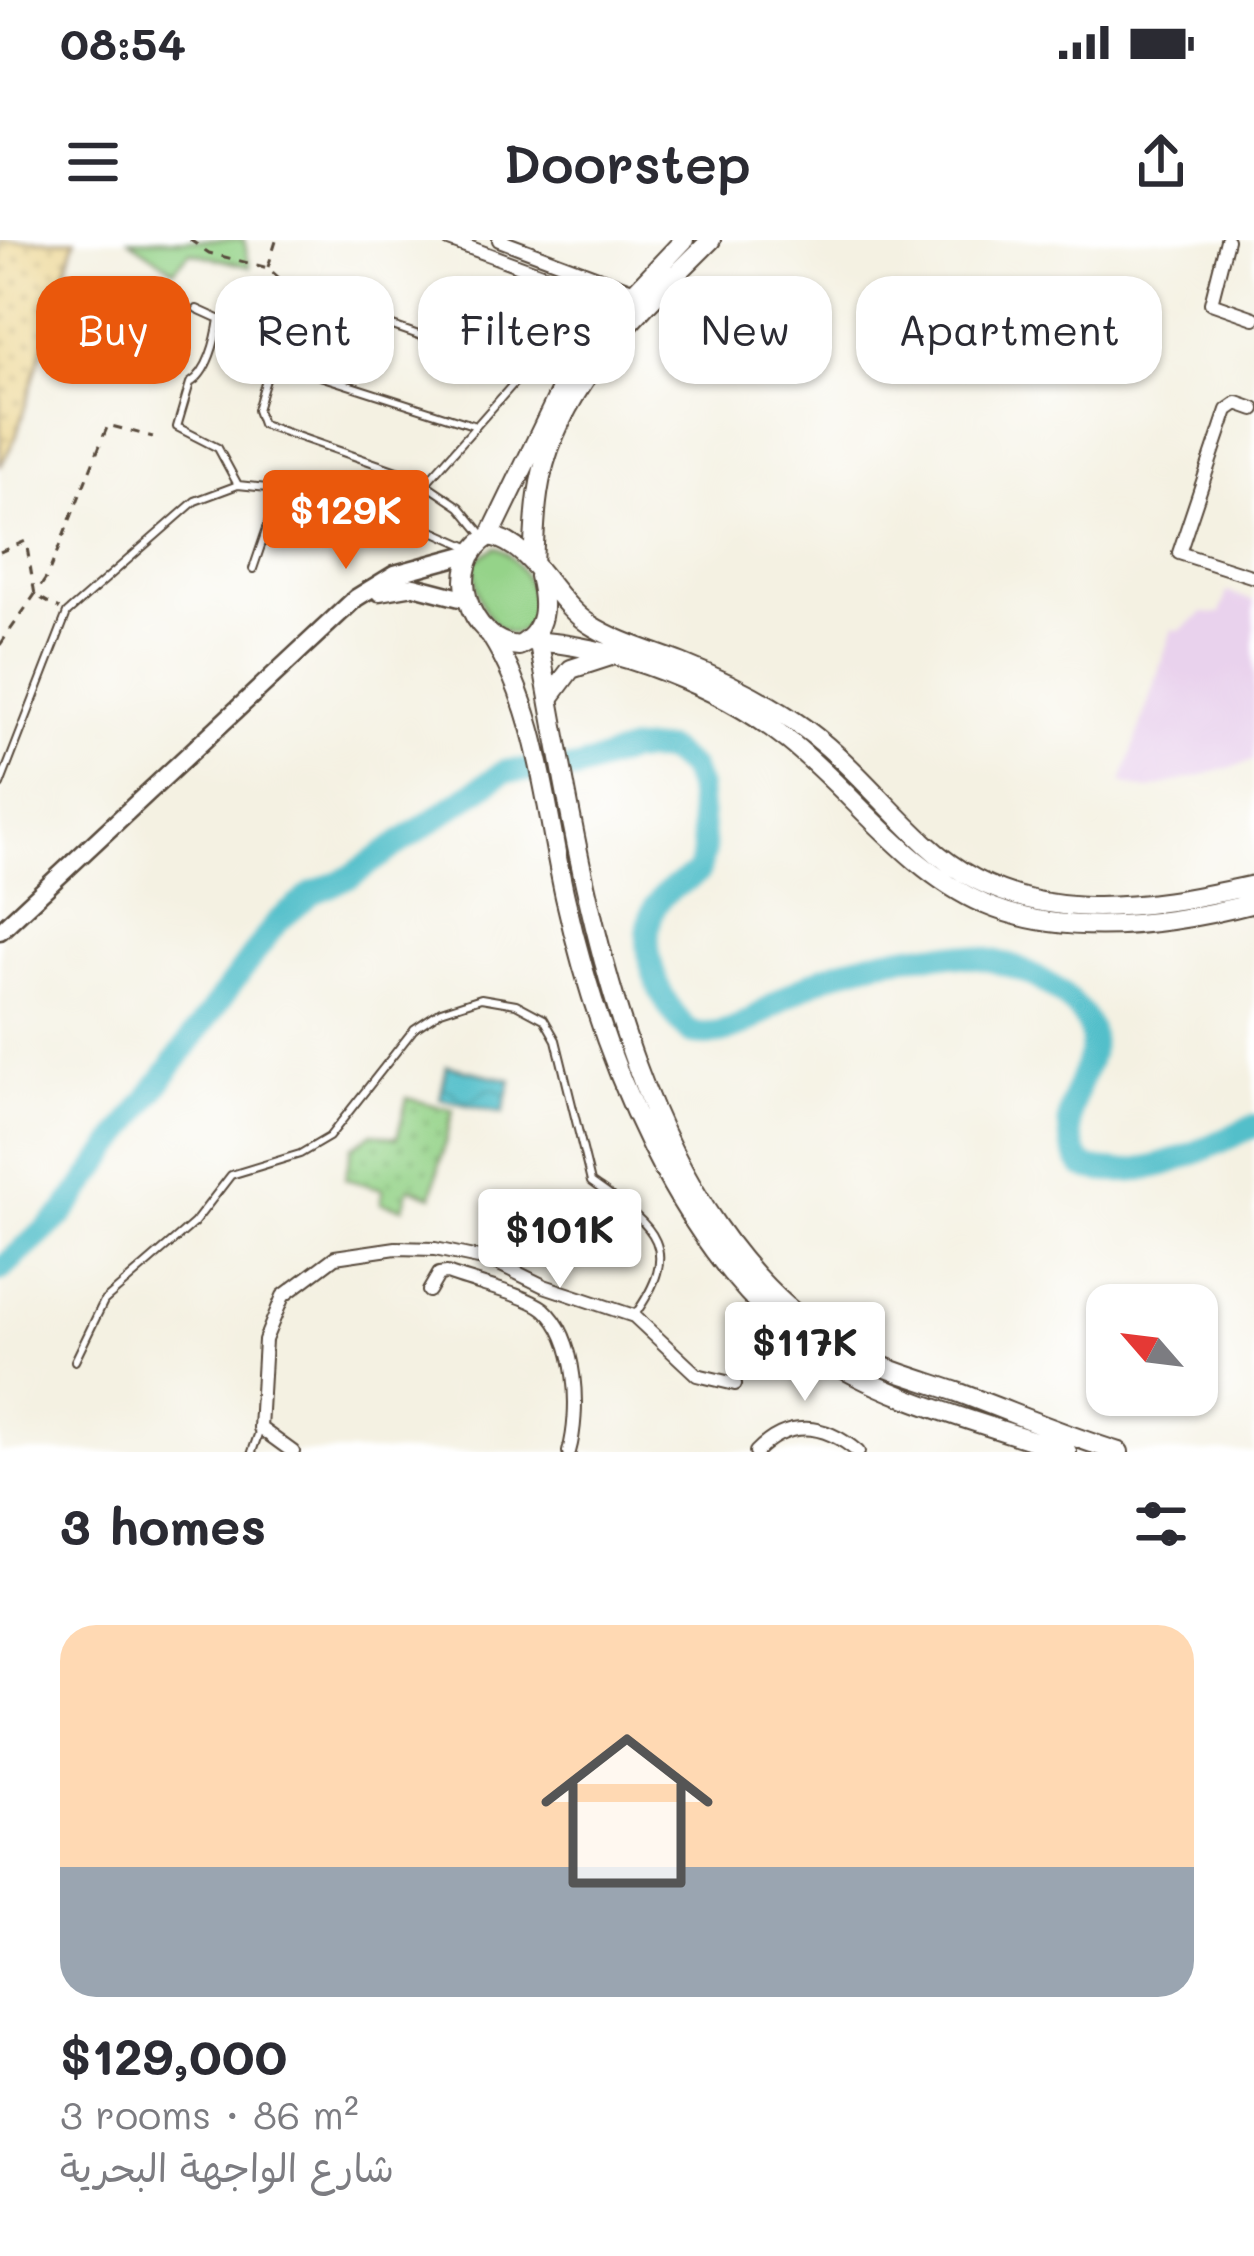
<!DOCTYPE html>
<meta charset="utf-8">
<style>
:root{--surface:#fff;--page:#f2f2f3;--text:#2b2b33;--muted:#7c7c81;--line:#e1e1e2;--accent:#ea580c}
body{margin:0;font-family:Mali,"Playpen Sans Arabic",sans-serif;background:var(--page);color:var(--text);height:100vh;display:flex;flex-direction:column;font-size:45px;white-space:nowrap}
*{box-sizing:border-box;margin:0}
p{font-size:39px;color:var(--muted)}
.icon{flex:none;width:66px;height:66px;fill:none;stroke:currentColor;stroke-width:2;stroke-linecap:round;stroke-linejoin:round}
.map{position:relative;height:1212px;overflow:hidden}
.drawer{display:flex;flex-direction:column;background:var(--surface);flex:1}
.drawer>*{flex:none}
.guide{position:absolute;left:36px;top:36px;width:1182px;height:108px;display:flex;gap:24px}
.needle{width:78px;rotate:298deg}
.controls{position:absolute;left:1086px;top:1044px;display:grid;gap:24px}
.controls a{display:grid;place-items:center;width:132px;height:132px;border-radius:24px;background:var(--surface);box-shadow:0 3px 9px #0004;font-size:60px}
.price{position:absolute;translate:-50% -102px;padding:0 27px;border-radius:12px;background:#fff;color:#222;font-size:39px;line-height:78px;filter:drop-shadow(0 3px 6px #0008)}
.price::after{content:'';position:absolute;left:50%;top:72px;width:36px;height:27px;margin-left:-18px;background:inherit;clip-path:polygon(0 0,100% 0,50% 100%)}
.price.current{background:var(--accent);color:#fff}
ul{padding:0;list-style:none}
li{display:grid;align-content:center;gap:24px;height:636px;padding:0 60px}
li+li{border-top:3px solid var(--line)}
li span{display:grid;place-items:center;height:372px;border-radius:36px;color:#555}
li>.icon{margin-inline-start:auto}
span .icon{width:216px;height:216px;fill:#fffc;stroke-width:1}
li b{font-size:51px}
h2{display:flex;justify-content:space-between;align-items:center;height:144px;padding:0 60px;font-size:51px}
.chip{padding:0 42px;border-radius:36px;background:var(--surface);box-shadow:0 3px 9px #0004;font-size:42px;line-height:108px}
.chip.current{background:var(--accent);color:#fff}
.status{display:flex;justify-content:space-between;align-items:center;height:84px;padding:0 60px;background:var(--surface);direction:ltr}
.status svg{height:33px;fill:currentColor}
header{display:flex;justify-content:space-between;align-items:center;height:156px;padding:0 60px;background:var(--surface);font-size:54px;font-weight:600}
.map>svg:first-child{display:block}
.built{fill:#e9d2ed}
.grass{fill:#95d389;stroke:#687e54;stroke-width:3}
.sand{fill:url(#sand-dots);stroke:#94825e;stroke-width:3}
.garden{fill:url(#garden-dots);stroke:#687e54;stroke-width:3}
.water{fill:url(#water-waves);stroke:#467474;stroke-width:3}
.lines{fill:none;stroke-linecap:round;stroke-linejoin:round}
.river{stroke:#52bfca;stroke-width:24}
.service-casing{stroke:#57483b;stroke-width:10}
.minor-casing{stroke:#57483b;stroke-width:16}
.secondary-casing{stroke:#57483b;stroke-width:21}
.primary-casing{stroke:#57483b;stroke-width:22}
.trunk-casing{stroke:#57483b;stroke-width:22}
.path{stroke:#57483b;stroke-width:3;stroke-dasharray:9 9;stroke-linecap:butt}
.service{stroke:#fff;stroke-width:6}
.minor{stroke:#fff;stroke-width:12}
.secondary{stroke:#fff;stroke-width:16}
.primary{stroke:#fff;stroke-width:18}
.trunk{stroke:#fff;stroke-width:18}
</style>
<div class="status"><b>08:54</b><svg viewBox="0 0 49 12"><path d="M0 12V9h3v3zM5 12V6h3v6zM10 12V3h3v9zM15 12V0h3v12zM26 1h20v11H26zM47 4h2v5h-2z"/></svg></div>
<header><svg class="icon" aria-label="menu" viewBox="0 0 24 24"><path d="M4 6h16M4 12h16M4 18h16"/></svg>Doorstep<svg class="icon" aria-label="share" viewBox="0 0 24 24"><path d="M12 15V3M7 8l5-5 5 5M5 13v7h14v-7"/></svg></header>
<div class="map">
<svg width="1254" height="1212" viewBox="0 0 1254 1212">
<defs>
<pattern id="sand-dots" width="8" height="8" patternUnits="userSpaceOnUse" patternTransform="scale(3)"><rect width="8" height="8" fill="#eeda9e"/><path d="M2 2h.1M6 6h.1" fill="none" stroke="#cdbb88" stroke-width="1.8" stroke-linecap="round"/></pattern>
<pattern id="garden-dots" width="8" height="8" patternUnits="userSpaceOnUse" patternTransform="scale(3)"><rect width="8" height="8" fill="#95d389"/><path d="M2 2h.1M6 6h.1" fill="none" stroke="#81b576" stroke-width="1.8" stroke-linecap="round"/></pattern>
<pattern id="water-waves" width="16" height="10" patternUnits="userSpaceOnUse" patternTransform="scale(3)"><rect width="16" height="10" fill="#52bfca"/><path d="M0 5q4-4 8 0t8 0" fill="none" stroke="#459ba3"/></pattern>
</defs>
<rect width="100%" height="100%" fill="#fff"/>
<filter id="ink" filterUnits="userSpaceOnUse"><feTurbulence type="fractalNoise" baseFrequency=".00833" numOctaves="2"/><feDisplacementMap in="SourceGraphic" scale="24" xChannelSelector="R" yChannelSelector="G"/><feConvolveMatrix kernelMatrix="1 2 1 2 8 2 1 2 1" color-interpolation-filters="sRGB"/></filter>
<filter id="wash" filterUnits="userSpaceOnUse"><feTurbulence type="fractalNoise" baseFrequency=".004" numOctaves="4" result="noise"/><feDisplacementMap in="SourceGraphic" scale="48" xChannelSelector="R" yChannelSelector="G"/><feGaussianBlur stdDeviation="2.7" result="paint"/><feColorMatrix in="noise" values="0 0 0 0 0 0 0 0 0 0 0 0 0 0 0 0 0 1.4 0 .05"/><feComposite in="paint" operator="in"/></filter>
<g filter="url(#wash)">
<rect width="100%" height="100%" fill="#f4f1e2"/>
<path class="built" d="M 1227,352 L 1254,361 L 1254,521 L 1147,550 L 1122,543 L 1172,389 L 1179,391 L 1203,373 L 1220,374 Z"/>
<path class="grass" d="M 129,0 L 244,0 L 250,27 L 190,12 L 174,30 Z
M 496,307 C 522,318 543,362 528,388 L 512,394 C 483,385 474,348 475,320 Z"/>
<path class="sand" d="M 0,0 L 75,0 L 16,197 L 0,227 Z"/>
<path class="garden" d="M 407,858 L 453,870 L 432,956 L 409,947 L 403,968 L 381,963 L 383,949 L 345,939 L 352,907 L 373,893 L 397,898 Z"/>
<path class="water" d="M 447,826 L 511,840 L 503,873 L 440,859 Z"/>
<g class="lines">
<path class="river" d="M 0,1030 L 63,974 L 277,682 L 313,653 L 350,637 L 505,531 L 577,529 L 630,511 L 667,510 L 691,529 L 698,548 L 704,611 L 699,631 C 688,641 670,647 661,658 C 630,694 659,768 692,793 C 738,800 761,770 798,750 C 865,713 958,701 1028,733 C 1051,744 1079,763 1089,787 C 1106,826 1044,863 1082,926 C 1143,945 1200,910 1254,886"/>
</g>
</g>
<g filter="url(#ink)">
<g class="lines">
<defs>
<path id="service" d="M 197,69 L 219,79 C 216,100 208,133 190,143 L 177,187 L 218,208 L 238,245
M 270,120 L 476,186
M 426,243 L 515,142 L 514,128 L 306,56 L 290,58 L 257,170 L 262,184 L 417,238 L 460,267 L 483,295
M 253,329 L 279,253
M 0,545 L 67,373 L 195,261 L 238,245 L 296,251 L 424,287 L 471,308
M 75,1121 L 104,1061 L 194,983 L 231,935 L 300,914 L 329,897 L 414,789 L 441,771 L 481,758 L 516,764 L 544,779 L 556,800 L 591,942 C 651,985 686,1004 634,1076
M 252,1212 L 259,1192"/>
<path id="minor" d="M 449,0 L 623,64
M 499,0 L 635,51
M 1227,0 L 1211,63 L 1254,78
M 1254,169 L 1237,163 L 1227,170 L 1179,313 L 1254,337
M 429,1051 L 439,1034 L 447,1033 C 470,1042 527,1055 544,1069 C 578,1099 580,1172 569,1212
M 293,1212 L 260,1188 L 265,1100 L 283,1056 L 335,1017 L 396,1008 L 435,1009 L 493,1021 L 544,1046 L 634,1076 L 697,1135 L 735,1144
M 756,1212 C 788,1179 824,1183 858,1212"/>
<path id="secondary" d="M 379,352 L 414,346 L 468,360
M 0,691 L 356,358 L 395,334 L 468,314"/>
<path id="primary" d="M 537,393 C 581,623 620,968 838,1105 C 874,1127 917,1138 957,1152 C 1011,1172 1064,1195 1119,1212
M 491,396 C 540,474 545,568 565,657 C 600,812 678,1016 814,1111 C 887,1161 985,1183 1067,1212"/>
<path id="trunk" d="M 490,296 L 569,133 L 597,92 L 684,0
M 533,324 C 535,289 535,255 545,222 C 571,132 647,64 711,0
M 539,336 C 546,365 547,390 519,406 C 468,402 443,323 490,296 C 534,305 552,359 589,384 C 617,402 650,411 681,423 C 721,439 758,457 794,481 C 844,514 883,565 927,605 C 1020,691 1141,670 1254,645
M 528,401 C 612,404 722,447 789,501 C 854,553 906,630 984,664 C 1067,700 1170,685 1254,663
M 550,457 L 571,429 L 611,416"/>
</defs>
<use href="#service" class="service-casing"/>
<use href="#minor" class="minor-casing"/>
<use href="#secondary" class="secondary-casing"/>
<use href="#primary" class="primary-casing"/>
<use href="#trunk" class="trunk-casing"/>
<path class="path" d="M 190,0 L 209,13 L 268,28 L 291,49
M 268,27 L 276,1
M 0,312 L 26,301 L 35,355 L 60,369
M 0,405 L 47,337 L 108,185 L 153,197"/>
<use href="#service" class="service"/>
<use href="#minor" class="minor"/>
<use href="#secondary" class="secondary"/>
<use href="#primary" class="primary"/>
<use href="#trunk" class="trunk"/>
</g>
</g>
</svg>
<div class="controls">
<a><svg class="needle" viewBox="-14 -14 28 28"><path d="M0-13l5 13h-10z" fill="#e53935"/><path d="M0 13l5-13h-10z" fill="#7c7c81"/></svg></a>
</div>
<b class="price current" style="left:346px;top:332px">$129K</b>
<b class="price" style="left:560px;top:1051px">$101K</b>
<b class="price" style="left:805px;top:1164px">$117K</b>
<div class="guide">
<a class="chip current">Buy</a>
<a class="chip">Rent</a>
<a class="chip">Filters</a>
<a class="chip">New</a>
<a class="chip">Apartment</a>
</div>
</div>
<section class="drawer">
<h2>3 homes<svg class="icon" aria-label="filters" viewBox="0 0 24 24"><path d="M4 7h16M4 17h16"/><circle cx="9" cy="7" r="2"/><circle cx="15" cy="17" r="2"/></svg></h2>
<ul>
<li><span style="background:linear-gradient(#ffd9b3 65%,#9aa5b1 0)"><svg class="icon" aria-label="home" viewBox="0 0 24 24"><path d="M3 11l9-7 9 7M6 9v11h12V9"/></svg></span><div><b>$129,000</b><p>3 rooms · 86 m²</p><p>شارع الواجهة البحرية</p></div></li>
</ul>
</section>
